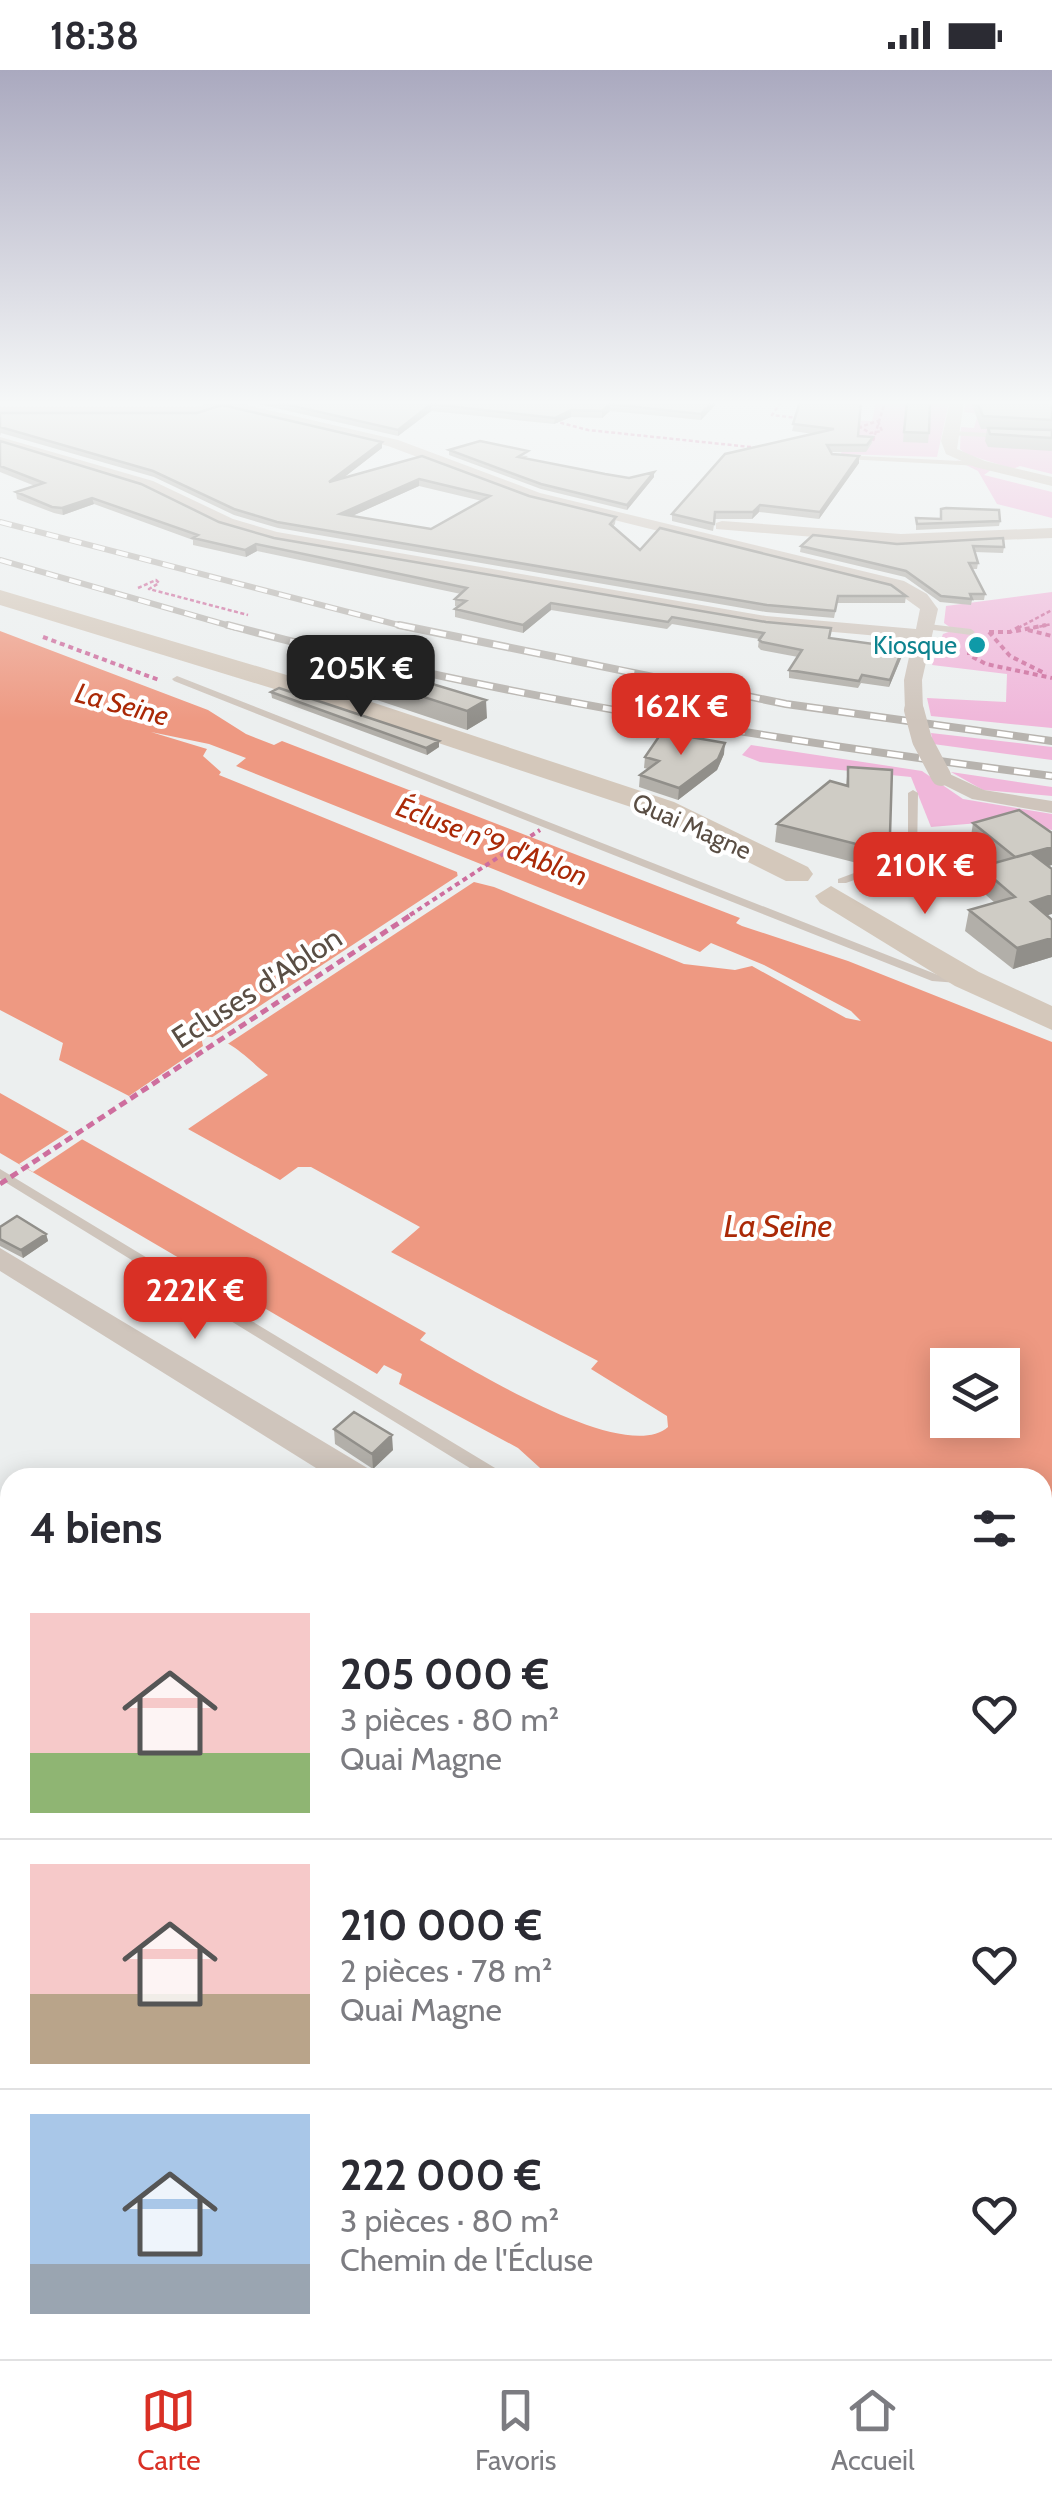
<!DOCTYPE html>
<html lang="fr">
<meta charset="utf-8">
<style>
:root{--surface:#fff;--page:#f7f7f7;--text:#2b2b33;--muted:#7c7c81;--line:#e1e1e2;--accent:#d93025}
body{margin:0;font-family:Cabin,sans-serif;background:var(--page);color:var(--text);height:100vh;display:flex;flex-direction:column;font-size:38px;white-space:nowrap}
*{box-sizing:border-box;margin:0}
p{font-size:32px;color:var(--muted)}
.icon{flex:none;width:55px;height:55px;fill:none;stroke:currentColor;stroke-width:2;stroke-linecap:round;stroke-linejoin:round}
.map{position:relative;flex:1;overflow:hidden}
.side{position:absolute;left:0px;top:1398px;width:1052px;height:892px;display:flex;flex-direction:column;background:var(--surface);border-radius:30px 30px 0 0;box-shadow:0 5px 25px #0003}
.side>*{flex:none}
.controls{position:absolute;left:930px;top:1278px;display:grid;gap:20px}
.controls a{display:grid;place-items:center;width:90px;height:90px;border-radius:0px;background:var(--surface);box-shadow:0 5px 25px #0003;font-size:50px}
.price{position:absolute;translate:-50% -85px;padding:0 22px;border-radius:20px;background:var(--accent);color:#fff;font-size:32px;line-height:65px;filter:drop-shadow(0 2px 5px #0008)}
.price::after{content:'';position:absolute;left:50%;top:60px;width:30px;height:22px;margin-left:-15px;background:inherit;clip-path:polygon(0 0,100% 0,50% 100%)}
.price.selected{background:#222;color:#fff}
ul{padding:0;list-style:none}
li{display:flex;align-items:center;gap:30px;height:250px;padding:0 30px}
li+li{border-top:2px solid var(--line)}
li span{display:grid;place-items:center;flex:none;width:280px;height:200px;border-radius:0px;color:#555}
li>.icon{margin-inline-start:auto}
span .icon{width:120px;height:120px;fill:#fffc;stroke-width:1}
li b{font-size:42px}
h2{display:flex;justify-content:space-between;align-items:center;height:120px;padding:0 30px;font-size:42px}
.status{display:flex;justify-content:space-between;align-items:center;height:70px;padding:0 50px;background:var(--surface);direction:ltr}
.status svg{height:28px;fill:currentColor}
.tab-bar{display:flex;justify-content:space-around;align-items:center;height:140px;border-top:2px solid var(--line);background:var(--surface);font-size:28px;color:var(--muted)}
.tab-bar a{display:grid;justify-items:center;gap:5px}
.tab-bar .selected{color:var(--accent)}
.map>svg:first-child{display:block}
.green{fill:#f0b7da}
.water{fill:#ee9982;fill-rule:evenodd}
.pier{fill:#ecefef}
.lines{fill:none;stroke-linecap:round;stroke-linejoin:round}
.path-far1{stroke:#ce6e9e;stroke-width:2.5;stroke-dasharray:4 2.5;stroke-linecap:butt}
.path{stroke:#ce6e9e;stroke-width:4;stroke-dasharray:5 4;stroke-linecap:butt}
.service{fill:#cfc5bc;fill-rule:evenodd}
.minor{fill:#cfc5bc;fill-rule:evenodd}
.secondary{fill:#d4c8bb;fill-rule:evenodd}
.rail-far1-casing{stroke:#b7b3ae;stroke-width:6}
.rail-casing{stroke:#b7b3ae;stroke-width:8}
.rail-far1{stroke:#fff;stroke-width:4;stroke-dasharray:12;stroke-linecap:butt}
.rail{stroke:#fff;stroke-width:5;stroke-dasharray:16;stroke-linecap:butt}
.path-bridge-far1{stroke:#ce6e9e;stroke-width:4;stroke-dasharray:5 4;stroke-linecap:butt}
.path-bridge{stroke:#ce6e9e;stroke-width:5;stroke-dasharray:8 5;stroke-linecap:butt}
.minor-bridge{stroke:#cfc5bc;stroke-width:20}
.wall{fill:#b2afa9;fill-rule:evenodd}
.shaded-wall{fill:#918f8a}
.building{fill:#cfccc5;stroke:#918f8a;stroke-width:2.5;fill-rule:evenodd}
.culture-dot{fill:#0f9aa8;stroke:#fff;stroke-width:4}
.labels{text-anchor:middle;stroke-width:8;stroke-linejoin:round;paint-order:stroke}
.far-culture-label{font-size:25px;fill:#0d838f;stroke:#fff;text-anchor:end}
.far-street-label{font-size:25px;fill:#5a4e44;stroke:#fff}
.far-water-label{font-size:28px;font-style:italic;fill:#aa2907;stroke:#fff}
.street-label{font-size:30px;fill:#5a4e44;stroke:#fff}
.water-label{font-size:32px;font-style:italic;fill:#aa2907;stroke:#fff}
</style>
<div class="status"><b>18:38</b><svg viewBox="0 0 49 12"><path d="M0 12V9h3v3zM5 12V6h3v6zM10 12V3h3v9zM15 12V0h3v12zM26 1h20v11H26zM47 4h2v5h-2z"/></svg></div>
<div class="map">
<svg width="1052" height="2289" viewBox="0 0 1052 2289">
<rect width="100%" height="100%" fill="#ecefef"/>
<path class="green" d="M 876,332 L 949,332 L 937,387 L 841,384 L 847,350 L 872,351 Z
M 966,332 L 1052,332 L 1052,404 L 1020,396 L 1013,399 L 966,384 L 960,379 L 961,357 L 974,358 L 978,344 L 964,342 Z
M 956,390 L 991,400 L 984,405 L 1052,422 L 1052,448 L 997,434 L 978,401 Z
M 1052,522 L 1052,658 L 931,646 L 927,628 L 1006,632 L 1007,604 L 932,595 L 943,564 L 954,560 L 944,553 L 946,536 Z
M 931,663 L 1052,677 L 1052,690 L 933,674 Z
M 751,675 L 922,701 L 963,729 L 1052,744 L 1052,760 L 1003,751 L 931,757 L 911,707 L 760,692 L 742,685 Z
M 951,702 L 1052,717 L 1052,726 L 983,720 Z"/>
<path class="water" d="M 0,561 L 208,640 L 246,664 L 274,675 L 282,671 L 740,848 L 736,853 L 742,856 L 848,891 L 1052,972 L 1052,1687 L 1042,1681 L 1042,1408 L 550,1407 L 518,1378 L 399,1314 L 402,1304 L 384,1295 L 377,1304 L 0,1083 L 0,1023 L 426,1263 L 420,1270 C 465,1295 624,1396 668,1357 L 667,1346 L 591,1299 L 598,1291 L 391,1182 L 420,1157 L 311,1097 L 298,1097 L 280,1110 L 188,1059 L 268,1005 C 249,991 226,963 201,967 L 203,976 L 129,1026 L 59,990 L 63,973 L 0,940 ZM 151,662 L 209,674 L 246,688 L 236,696 L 700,882 L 711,873 L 764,895 L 851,941 L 861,951 L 846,948 L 752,896 L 735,900 L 684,894 L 494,817 L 458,808 L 457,802 L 219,705 L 221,702 L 203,686 L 207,679 ZM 948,1295 L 1002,1295 L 1002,1350 L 948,1350 Z"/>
<path class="pier" d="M 462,803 L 477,810 L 223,977 L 208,970 Z
M 73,1059 L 87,1066 L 33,1102 L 19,1094 Z"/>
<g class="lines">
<path class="path-far1" d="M 781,332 L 772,345 L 798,348
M 554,351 L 588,360 L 760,378
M 878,351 L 882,361 L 870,363 L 860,357 Z
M 873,371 L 885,332
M 138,518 L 156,510 L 159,513 L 149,519 L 248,545
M 1018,558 L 1052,540
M 1033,558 L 1052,554"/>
<path class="path" d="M 1028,560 L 1052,566
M 1016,561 L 1046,555
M 989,562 L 1010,562 L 1023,555
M 989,562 L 1010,586 L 1046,604
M 43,567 L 159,610
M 969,580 L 969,585 L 986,594 L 1052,608"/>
<path class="service" d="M 951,361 L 1005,364 L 1009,366 L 1005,368 L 948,365 Z
M 841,385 L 980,392 L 984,394 L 980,396 L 844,389 L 840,387 Z
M 928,554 L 971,559 L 975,562 L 971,565 L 925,559 L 925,555 Z
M 177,606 L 938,905 L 958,905 L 964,909 L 958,913 L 932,911 L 174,611 L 172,609 Z
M 913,720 L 918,723 L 917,787 L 846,813 L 838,813 L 838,809 L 908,783 L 908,723 Z
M 0,1099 L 505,1404 L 507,1408 L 486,1408 L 0,1109 Z
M 1042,1818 L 1052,1822 L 1052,1842 L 1042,1838 Z"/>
<path class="minor" d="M 210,332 L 234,332 L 398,370 L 540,423 L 904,511 L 927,524 L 938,539 L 922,610 L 923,640 L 914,646 L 905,640 L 904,610 L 913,569 L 766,556 L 275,471 L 221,455 L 143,417 L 0,376 L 0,367 L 153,411 L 233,449 L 277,462 L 766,546 L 916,559 L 920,539 L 892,519 L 530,429 L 388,376 L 223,337 L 198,345 L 0,345 L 0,337 L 197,337 Z
M 950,332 L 964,332 L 957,379 L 985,391 L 1052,407 L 1052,416 L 975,397 L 946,384 L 941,371 Z
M 722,451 L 901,464 L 1052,458 L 1052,468 L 901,474 L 716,459 L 716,453 Z
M 941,700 L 984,720 L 1052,731 L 1052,743 L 972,729 L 934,710 L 931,706 Z
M 0,1178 L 369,1399 L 374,1408 L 332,1408 L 0,1201 Z
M 1042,1724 L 1052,1728 L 1052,1763 L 1042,1759 Z"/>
<path class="secondary" d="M 0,520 L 317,614 L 674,732 L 808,797 L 813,804 L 808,811 L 786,811 L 652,744 L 297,626 L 0,535 Z
M 831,816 L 979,902 L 1052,936 L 1052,960 L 955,916 L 820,833 L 815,826 Z"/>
<defs>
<path id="rail-far1" d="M 0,452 L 410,558
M 0,490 L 237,558"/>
<path id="rail" d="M 228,555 C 498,627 775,670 1052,706
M 399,555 L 786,634 L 1052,671"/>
</defs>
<use href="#rail-far1" class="rail-far1-casing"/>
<use href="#rail" class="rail-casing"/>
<use href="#rail-far1" class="rail-far1"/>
<use href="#rail" class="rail"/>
<path class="path-bridge-far1" d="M 410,845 L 540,760"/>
<path class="path-bridge" d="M 0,1114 L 414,843"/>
<path class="minor-bridge" d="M 914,640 L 922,670 L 941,706"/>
</g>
<path class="wall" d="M 0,332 L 206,332 L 196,333 L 0,333 Z
M 250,332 L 718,332 L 701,350 L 610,341 L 602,348 L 571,347 L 554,354 L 431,341 L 398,366 Z
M 800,332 L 858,366 L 873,367 L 872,373 L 866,382 L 831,382 L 832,384 L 859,386 L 859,393 L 819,449 L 759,442 L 752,449 L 715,449 L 713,461 L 672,451 L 672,444 L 814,364 L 792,361 Z
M 906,332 L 929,363 L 928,373 L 903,372 Z
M 971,332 L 1052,332 L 1052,381 L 988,377 L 985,371 L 987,359 L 981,359 Z
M 0,343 L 382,378 L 343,408 L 422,386 L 529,426 L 616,447 L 615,454 L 613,457 L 640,480 L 906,526 L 905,533 L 837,533 L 834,548 L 766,542 L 278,458 L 234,445 L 154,407 L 1,363 L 0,366 ZM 419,416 L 482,431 L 431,459 L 352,446 Z
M 0,371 L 219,452 L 274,468 L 830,568 L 902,586 L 889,617 L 861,613 L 858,618 L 789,608 L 789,600 L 798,587 L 761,580 L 758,577 L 759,569 L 672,554 L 667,559 L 551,540 L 523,563 L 455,547 L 455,539 L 458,537 L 455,536 L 455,529 L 461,524 L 257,481 L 246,487 L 193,475 L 193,470 L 94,434 L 63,445 L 54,443 L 17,429 L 16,422 L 35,416 L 0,402 Z
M 449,380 L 528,386 L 525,388 L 629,408 L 654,402 L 654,407 L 627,440 L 541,419 L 449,385 Z
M 941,439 L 1000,451 L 999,456 L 916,460 L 916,448 L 940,449 Z
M 897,474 L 1004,477 L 1003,483 L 975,482 L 978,493 L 977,499 L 972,499 L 985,524 L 984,530 L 972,530 L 971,535 L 940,532 L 905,507 L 800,482 L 801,476 Z
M 309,590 L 487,648 L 467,660 L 311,608 Z
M 271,622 L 439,671 L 439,677 L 427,685 L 272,628 Z
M 724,684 L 717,700 L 678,730 L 639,717 L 640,705 L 648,699 L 644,698 L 645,687 Z
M 848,697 L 890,764 L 887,782 L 857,793 L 775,772 L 777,754 L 846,716 Z
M 973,753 L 1052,795 L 1048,796 L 1047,846 L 1052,850 L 1052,887 L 1013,899 L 965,861 L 969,840 L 995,833 L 977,817 L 980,797 L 995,793 L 970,772 Z
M 0,1157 L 46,1164 L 48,1171 L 23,1188 L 0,1176 Z
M 334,1359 L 393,1380 L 373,1399 L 335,1374 Z"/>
<path class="shaded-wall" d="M 712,332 L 718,332 L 701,350 L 701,344 Z
M 431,334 L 431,341 L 398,366 L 398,360 Z
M 610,334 L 610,341 L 602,348 L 602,341 Z
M 571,340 L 571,347 L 554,354 L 555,348 Z
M 382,372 L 382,378 L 329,419 L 329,412 Z
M 859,386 L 859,393 L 819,449 L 820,442 Z
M 654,402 L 654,407 L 627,440 L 627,435 Z
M 419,409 L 419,416 L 341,451 L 340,444 Z
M 92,428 L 94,434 L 63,445 L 62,438 Z
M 760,435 L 759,442 L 752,449 L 753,442 Z
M 256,474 L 257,481 L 246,487 L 245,480 Z
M 551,533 L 551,540 L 523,563 L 523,555 Z
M 903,578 L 902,586 L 889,617 L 890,610 Z
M 486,630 L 487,648 L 467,660 L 467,641 Z
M 439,671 L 439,677 L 427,685 L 426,678 Z
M 725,673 L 724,684 L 717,700 L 678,730 L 679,718 Z
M 890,764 L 887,782 L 857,793 L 860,775 Z
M 1052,777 L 1052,795 L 1012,807 L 1015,787 Z
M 1052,825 L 1052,844 L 1026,852 L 1031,832 Z
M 1052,868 L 1052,887 L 1013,899 L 1017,878 Z
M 46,1164 L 48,1171 L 23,1188 L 21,1180 Z
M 392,1365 L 393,1380 L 373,1399 L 372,1384 Z"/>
<path class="building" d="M 276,332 L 712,332 L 701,344 L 610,334 L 602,341 L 571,340 L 555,348 L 431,334 L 398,360 Z
M 800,332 L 861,332 L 858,366 L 873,367 L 867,375 L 827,375 L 832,384 L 859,386 L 820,442 L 760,435 L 753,442 L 715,442 L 714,454 L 672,444 L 725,384 L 834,359 L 793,354 Z
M 907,332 L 930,332 L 929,363 L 904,362 Z
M 977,332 L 1052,332 L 1052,350 L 983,346 Z
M 222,335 L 382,372 L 329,412 L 422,386 L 529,426 L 616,447 L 610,454 L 640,480 L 660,458 L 891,515 L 906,526 L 838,526 L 835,541 L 767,535 L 277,452 L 234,439 L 153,401 L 0,357 L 0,343 L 197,343 ZM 419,409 L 490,426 L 431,459 L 340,444 Z
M 988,358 L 1052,360 L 1052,368 L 990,364 Z
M 0,371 L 141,414 L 219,452 L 274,468 L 766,552 L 831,558 L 829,568 L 903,578 L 890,610 L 862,605 L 859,611 L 789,600 L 802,580 L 762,572 L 759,570 L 764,563 L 672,547 L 668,552 L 551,533 L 523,555 L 455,539 L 466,531 L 455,529 L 467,518 L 256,474 L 245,480 L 193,468 L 198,465 L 92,428 L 62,438 L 52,437 L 16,422 L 44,413 L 0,396 Z
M 480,371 L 528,381 L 518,387 L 605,404 L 629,408 L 654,402 L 627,435 L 541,414 L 449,380 Z
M 946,438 L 999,440 L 1000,451 L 917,454 L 916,448 L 941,449 L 941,439 Z
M 813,465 L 897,474 L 1003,468 L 1004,477 L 973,476 L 978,493 L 969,493 L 985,524 L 970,524 L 972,529 L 941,526 L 906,501 L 801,476 Z
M 329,583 L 486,630 L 467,641 L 309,590 Z
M 279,618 L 439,671 L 426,678 L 271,622 Z
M 662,662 L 725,673 L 718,689 L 679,718 L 640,705 L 659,691 L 645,687 Z
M 848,697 L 892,700 L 890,764 L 860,775 L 777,754 L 830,711 L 848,716 Z
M 1019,740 L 1052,763 L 1052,777 L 1015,787 L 973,753 Z
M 1031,783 L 1052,799 L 1052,825 L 1031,832 L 1052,850 L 1052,868 L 1017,878 L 969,840 L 1015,827 L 980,797 Z
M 17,1146 L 46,1164 L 21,1180 L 0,1169 L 0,1157 Z
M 354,1342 L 392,1365 L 372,1384 L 334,1359 Z"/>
<linearGradient id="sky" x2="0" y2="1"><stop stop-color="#aaa9bf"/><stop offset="0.51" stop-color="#f6f8f8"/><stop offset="1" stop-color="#f6f8f8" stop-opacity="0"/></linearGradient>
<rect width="1052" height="652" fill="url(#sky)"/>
<circle class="culture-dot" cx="977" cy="575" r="10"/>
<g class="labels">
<g class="far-culture-label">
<text x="957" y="584">Kiosque</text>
</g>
<g class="far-street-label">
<text transform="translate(692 756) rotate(24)" y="9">Quai Magne</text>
</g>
<g class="far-water-label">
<text transform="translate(122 634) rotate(15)" y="10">La Seine</text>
<text transform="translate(492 771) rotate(21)" y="10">Écluse n°9 d'Ablon</text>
</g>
<g class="street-label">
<text transform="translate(257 918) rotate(-33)" y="10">Ecluses d'Ablon</text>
</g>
<g class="water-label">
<text x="778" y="1167">La Seine</text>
</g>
</g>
</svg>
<div class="controls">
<a><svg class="icon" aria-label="layers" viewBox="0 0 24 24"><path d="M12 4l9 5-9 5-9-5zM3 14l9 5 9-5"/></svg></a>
</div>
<b class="price selected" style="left:361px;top:650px">205K €</b>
<b class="price" style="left:681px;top:688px">162K €</b>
<b class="price" style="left:925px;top:847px">210K €</b>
<b class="price" style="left:195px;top:1272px">222K €</b>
<section class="side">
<h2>4 biens<svg class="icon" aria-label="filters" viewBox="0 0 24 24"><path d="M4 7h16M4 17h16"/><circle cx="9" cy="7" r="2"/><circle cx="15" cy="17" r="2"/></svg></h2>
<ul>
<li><span style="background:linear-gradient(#f6c9c9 70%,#8fb573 0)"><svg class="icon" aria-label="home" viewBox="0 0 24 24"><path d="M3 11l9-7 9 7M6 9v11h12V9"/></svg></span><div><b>205 000 €</b><p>3 pièces · 80 m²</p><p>Quai Magne</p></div><svg class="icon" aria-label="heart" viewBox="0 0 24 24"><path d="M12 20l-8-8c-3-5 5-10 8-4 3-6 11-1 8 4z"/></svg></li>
<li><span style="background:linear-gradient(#f6c9c9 65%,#b9a48a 0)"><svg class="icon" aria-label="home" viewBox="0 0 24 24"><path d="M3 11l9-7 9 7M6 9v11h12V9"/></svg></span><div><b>210 000 €</b><p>2 pièces · 78 m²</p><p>Quai Magne</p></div><svg class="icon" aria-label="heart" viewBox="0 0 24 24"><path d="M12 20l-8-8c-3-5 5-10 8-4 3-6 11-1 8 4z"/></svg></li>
<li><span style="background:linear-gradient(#a9c7e8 75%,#9aa5b1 0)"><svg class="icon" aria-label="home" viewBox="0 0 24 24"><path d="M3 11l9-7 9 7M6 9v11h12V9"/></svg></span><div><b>222 000 €</b><p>3 pièces · 80 m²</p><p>Chemin de l'Écluse</p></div><svg class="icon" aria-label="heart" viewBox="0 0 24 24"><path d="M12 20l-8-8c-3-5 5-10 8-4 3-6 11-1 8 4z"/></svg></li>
</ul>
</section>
</div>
<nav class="tab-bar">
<a class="selected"><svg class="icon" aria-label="map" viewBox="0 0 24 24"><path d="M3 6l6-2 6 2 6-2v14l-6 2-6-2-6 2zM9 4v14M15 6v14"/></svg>Carte</a>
<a><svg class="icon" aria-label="saved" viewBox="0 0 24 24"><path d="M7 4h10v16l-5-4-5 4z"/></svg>Favoris</a>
<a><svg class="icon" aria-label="home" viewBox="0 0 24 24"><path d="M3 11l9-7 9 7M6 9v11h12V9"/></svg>Accueil</a>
</nav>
